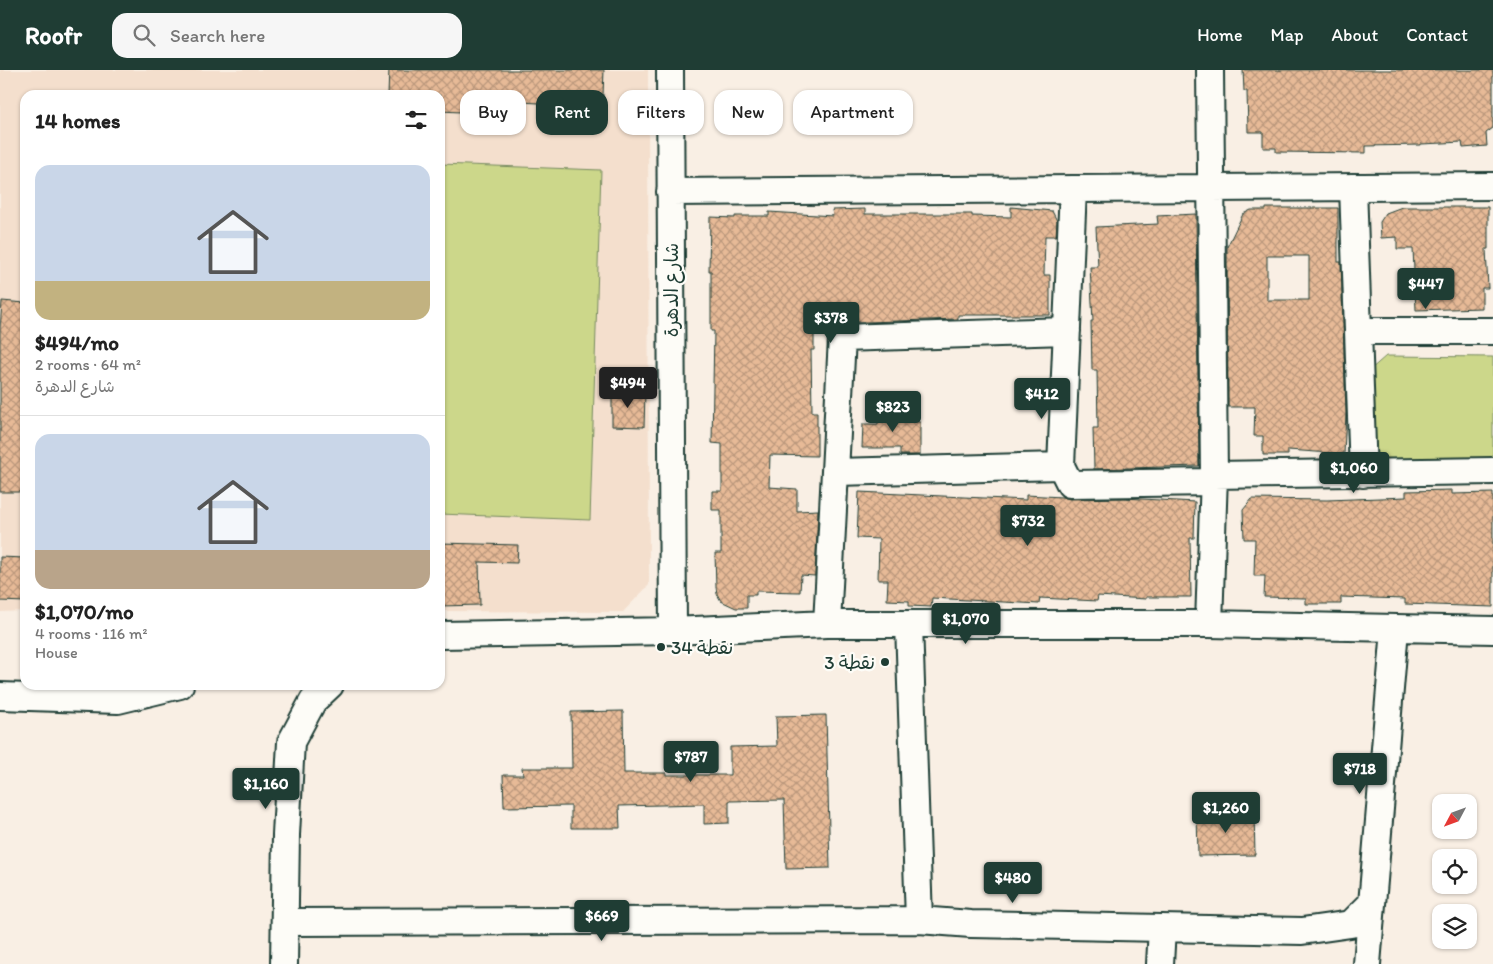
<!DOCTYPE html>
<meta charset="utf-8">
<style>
:root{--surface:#fff;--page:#f6f6f6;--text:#222;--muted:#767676;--line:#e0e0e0;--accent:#1f3d34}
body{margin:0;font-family:Itim,"Playpen Sans Arabic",sans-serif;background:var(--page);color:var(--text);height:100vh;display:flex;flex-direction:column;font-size:19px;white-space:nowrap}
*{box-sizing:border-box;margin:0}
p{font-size:16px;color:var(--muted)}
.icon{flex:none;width:28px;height:28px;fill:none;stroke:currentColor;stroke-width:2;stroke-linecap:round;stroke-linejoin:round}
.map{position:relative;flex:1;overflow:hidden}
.drawer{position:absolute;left:20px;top:20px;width:425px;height:600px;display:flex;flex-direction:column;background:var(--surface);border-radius:15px;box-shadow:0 1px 4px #0004}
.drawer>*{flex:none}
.guide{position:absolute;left:460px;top:20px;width:475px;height:45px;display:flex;gap:10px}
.needle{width:32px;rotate:229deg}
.buttons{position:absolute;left:1432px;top:724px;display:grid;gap:10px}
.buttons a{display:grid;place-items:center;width:45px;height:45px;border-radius:10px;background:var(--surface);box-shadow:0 1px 4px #0004;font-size:25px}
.price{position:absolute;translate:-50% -42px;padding:0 11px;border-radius:5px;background:var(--accent);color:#fff;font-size:16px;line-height:32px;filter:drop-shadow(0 1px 2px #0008)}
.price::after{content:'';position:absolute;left:50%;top:30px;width:15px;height:11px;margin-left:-8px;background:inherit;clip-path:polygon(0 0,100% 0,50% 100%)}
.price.on{background:#222;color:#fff}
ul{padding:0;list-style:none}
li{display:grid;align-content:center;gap:10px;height:265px;padding:0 15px}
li+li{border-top:1px solid var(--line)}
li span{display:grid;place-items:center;height:155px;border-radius:15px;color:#555}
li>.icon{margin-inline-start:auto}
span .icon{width:90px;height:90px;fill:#fffc;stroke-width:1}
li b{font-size:21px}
h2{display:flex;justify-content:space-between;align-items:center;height:60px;padding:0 15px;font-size:21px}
.pill{padding:0 18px;border-radius:15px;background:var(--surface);box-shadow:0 1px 4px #0004;font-size:18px;line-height:45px}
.pill.on{background:var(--accent);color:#fff}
header{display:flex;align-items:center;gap:30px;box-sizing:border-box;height:70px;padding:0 25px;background:var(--accent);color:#fff}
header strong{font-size:24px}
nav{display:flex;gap:28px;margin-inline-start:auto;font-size:18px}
.search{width:350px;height:45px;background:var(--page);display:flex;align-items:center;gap:12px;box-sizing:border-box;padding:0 18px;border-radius:15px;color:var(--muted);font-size:19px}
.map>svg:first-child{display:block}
.built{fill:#f4dfcd}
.green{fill:#ccd78a;stroke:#768a5f}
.building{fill:url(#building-cross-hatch);stroke:#1f3d34;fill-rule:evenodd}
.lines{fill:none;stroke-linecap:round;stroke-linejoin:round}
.minor-casing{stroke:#1f3d34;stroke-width:30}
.minor{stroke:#fdfcf7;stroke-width:26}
.poi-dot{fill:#1f3d34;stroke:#fdfcf7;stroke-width:2}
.labels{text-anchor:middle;stroke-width:4.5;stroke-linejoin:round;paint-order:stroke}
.street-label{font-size:19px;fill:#1f3d34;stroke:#fdfcf7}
.poi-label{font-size:19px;fill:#1f3d34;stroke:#fdfcf7;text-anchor:start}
</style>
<header>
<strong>Roofr</strong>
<div class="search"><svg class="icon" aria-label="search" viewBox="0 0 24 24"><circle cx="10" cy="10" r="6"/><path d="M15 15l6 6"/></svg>Search here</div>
<nav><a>Home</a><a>Map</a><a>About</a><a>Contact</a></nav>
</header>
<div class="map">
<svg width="1493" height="894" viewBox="0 0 1493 894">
<defs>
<pattern id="building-cross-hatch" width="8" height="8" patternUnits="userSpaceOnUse" patternTransform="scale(1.25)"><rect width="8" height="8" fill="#e7ba97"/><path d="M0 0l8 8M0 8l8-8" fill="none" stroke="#bb987c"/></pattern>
</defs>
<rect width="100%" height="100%" fill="#f9efe4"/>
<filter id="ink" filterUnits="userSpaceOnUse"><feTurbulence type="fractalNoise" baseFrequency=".02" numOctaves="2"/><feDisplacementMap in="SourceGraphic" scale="10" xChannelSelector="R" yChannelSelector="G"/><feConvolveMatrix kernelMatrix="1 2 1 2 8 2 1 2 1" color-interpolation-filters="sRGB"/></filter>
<g filter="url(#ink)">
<path class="built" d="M 0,0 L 648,0 L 649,515 L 623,542 L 440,541 L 440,25 L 25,25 L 25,541 L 0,542 Z"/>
<path class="green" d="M 440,94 L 601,100 L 590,450 L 440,444 Z
M 1386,286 L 1493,287 L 1493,388 L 1375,389 L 1370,300 Z"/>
<path class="building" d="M 389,0 L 604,0 L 602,50 L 539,48 L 539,33 L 482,30 L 481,43 L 440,41 L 440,25 L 388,25 Z
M 1243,0 L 1493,0 L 1493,58 L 1486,63 L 1487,76 L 1463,78 L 1462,72 L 1443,73 L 1421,74 L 1421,75 L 1366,76 L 1366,83 L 1276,82 L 1276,78 L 1263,78 L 1263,62 L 1248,62 L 1247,21 L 1244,21 Z
M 1011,137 L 1052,141 L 1057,151 L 1056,166 L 1045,166 L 1044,205 L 1050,205 L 1050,245 L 958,245 L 958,249 L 867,252 L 853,252 L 853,248 L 814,247 L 814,280 L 811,280 L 812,342 L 817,342 L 817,386 L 770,385 L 769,417 L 797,419 L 797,441 L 818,440 L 815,506 L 801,505 L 800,522 L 756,521 L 756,525 L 747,525 L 747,538 L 736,538 L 721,531 L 717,524 L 716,517 L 715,483 L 721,483 L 721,440 L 712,440 L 712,421 L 722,421 L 722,374 L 712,373 L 714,261 L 711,261 L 711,201 L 709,201 L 710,147 L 735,148 L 735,146 L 769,146 L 769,142 L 833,146 L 832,140 L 865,139 L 865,144 L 972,144 L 972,146 L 1011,147 Z
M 1402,137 L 1488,137 L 1488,179 L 1486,179 L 1488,218 L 1482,218 L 1482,238 L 1416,240 L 1413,179 L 1397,179 L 1397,167 L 1381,168 L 1380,152 L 1386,143 Z
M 1266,138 L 1338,138 L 1338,192 L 1341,192 L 1346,343 L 1344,384 L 1288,380 L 1288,385 L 1263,385 L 1263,366 L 1254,366 L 1255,337 L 1228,337 L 1227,177 L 1243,144 L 1251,140 L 1266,140 ZM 1267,186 L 1309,186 L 1309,230 L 1267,230 Z
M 1196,144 L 1199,396 L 1094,399 L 1093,358 L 1098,358 L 1097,300 L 1092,300 L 1091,251 L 1093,251 L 1090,197 L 1098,197 L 1096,157 L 1158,154 L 1157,146 Z
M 2,231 L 25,233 L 25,422 L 0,422 L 0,259 Z
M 612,322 L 645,323 L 644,357 L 612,356 Z
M 878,336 L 901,337 L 900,351 L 920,352 L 920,385 L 900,385 L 900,378 L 862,378 L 863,354 L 878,354 Z
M 1452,420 L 1452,424 L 1493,423 L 1493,537 L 1405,534 L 1405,529 L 1341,527 L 1341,534 L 1306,534 L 1306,528 L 1264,527 L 1265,506 L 1254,506 L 1255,469 L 1244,469 L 1243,440 L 1252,429 L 1327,430 L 1406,427 L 1406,421 Z
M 859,422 L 1026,430 L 1026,425 L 1062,427 L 1070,429 L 1124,428 L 1195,432 L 1194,468 L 1190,468 L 1191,527 L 1146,527 L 1146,529 L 1098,526 L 1097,531 L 1040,528 L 1039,534 L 932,528 L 931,537 L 909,536 L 909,531 L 887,530 L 888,510 L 878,510 L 879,469 L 857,468 Z
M 440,473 L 518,475 L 517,493 L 479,492 L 480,535 L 440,536 Z
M 0,487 L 25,488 L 25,532 L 0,531 Z
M 623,641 L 624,703 L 666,703 L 666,705 L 730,705 L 730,677 L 777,676 L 776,646 L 826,645 L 830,798 L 786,799 L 784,730 L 729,731 L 729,753 L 704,754 L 704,734 L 619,736 L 620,758 L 571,758 L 571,736 L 504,737 L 503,705 L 523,705 L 522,698 L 572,698 L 571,642 Z
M 1254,743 L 1255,785 L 1198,786 L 1197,744 Z"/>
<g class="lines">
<defs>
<path id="minor" d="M 670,0 L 673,561
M 1353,117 L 1363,404
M 670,122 L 1493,116
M 1358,261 L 1493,261
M 1061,396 L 1070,414 L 1214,412
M 836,402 L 1061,396 L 1073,119
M 1214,405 L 1493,401
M 827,554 L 842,268 L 1067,261
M 909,554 L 919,850 L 971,854 L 1302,861 L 1351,854 L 1372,833
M 1209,554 L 1214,405 L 1210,0
M 440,565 L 673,561 L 827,554 L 1209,554 L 1493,560
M 0,626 L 118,630 L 180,615
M 285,852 L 919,850
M 284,894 L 286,765 L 291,672 L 313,631 L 330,615
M 1160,894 L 1162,858
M 1367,894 L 1395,559"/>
</defs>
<use href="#minor" class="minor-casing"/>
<use href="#minor" class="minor"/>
</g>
</g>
<g class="poi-dot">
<circle cx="661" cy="577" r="5"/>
<circle cx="885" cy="592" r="5"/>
</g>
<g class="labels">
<g class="street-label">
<text transform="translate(671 220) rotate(-90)" y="7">شارع الدهرة</text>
</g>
<g class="poi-label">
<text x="671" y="584">نقطة 34</text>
<text x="875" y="599" text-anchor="end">نقطة 3</text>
</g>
</g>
</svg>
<div class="buttons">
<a><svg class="needle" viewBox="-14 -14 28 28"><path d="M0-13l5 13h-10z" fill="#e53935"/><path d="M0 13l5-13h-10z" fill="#767676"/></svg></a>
<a><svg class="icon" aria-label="locate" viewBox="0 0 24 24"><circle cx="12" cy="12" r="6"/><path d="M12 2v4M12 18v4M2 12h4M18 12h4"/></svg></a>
<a><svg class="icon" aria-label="layers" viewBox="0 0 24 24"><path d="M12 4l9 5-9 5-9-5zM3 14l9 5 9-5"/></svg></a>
</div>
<b class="price" style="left:1426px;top:240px">$447</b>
<b class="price" style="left:831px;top:274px">$378</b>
<b class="price on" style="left:628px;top:339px">$494</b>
<b class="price" style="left:1042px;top:350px">$412</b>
<b class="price" style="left:893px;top:363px">$823</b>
<b class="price" style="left:1354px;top:424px">$1,060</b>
<b class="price" style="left:1028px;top:477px">$732</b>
<b class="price" style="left:966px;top:575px">$1,070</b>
<b class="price" style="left:691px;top:713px">$787</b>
<b class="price" style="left:1360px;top:725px">$718</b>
<b class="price" style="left:266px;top:740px">$1,160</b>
<b class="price" style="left:1226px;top:764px">$1,260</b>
<b class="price" style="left:1013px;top:834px">$480</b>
<b class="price" style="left:602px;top:872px">$669</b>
<div class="guide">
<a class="pill">Buy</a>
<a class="pill on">Rent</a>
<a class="pill">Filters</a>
<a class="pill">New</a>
<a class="pill">Apartment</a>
</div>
<section class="drawer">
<h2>14 homes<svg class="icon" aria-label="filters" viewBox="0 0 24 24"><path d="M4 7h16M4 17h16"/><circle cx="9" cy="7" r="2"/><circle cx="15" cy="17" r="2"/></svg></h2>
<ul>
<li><span style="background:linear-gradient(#c9d6e8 75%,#c2b280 0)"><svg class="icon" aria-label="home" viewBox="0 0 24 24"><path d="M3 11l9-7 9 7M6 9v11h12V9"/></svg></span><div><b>$494/mo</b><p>2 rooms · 64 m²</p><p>شارع الدهرة</p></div></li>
<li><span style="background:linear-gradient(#c9d6e8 75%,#b9a48a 0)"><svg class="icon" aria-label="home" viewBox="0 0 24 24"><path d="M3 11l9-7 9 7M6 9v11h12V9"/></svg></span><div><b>$1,070/mo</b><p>4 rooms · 116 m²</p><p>House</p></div></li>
</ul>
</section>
</div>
